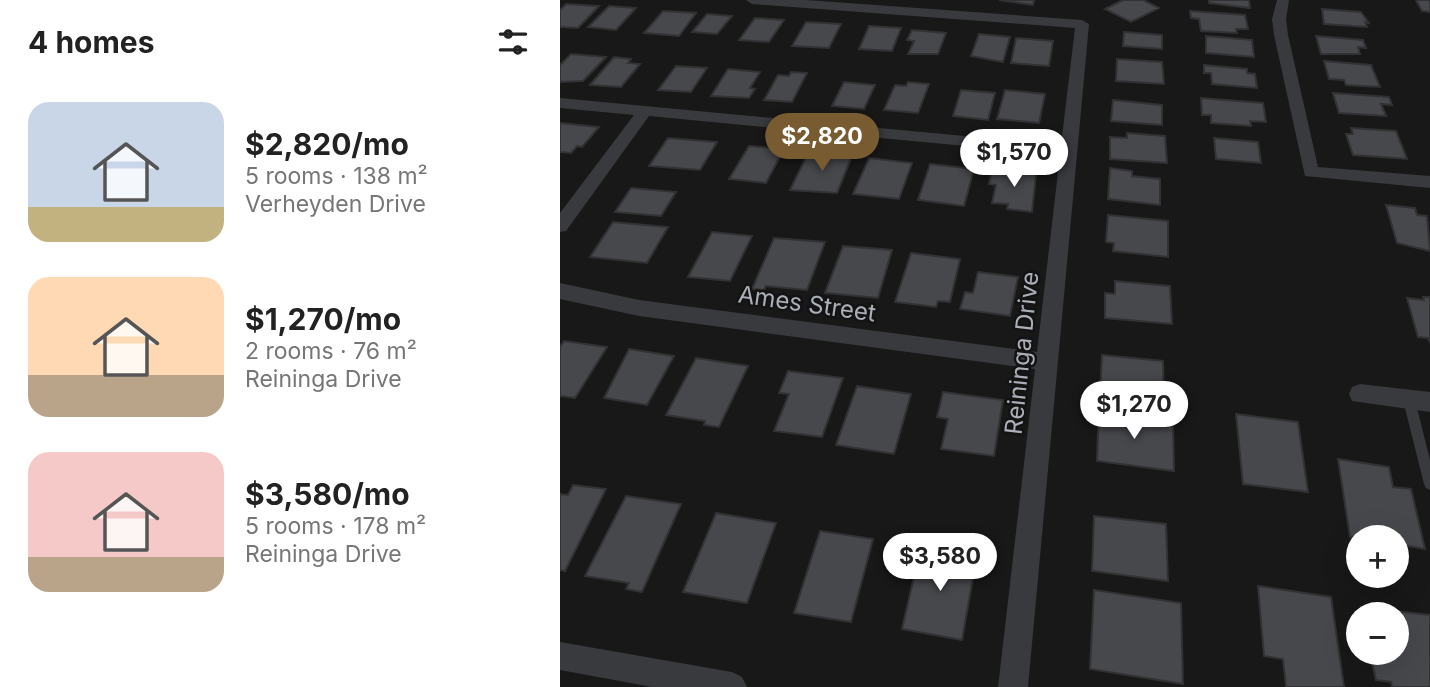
<!DOCTYPE html>
<meta charset="utf-8">
<style>
:root{--surface:#fff;--page:#f6f6f6;--text:#222;--muted:#767676;--accent:#795b32}
body{margin:0;font-family:Inter,sans-serif;background:var(--page);color:var(--text);height:100vh;display:flex;flex-direction:column;font-size:26px;white-space:nowrap}
*{box-sizing:border-box;margin:0}
p{font-size:23px;color:var(--muted)}
.icon{flex:none;width:38px;height:38px;fill:none;stroke:currentColor;stroke-width:2;stroke-linecap:round;stroke-linejoin:round}
.map{position:relative;flex:1;overflow:hidden}
.drawer{display:flex;flex-direction:column;background:var(--surface);width:560px}
.drawer>*{flex:none}
.tools{position:absolute;left:786px;top:525px;display:grid;gap:14px}
.tools a{display:grid;place-items:center;width:63px;height:63px;border-radius:50%;background:var(--surface);box-shadow:0 7px 28px #0002;font-size:35px}
.price{position:absolute;translate:-50% -60px;padding:0 16px;border-radius:24px;background:#fff;color:#222;font-size:23px;line-height:46px;filter:drop-shadow(0 2px 4px #0008)}
.price::after{content:'';position:absolute;left:50%;top:42px;width:21px;height:16px;margin-left:-10px;background:inherit;clip-path:polygon(0 0,100% 0,50% 100%)}
.price.on{background:var(--accent);color:#fff}
ul{padding:0;list-style:none}
li{display:flex;align-items:center;gap:21px;height:175px;padding:0 28px}
li span{display:grid;place-items:center;flex:none;width:196px;height:140px;border-radius:21px;color:#555}
li>.icon{margin-inline-start:auto}
span .icon{width:84px;height:84px;fill:#fffc;stroke-width:1}
li b{font-size:30px}
h2{display:flex;justify-content:space-between;align-items:center;height:84px;padding:0 28px;font-size:30px}
main{display:flex;flex:1;min-height:0}
.map>svg:first-child{display:block}
.building{fill:#47484c;stroke:#323235;stroke-width:2}
.lines{fill:none;stroke-linecap:round;stroke-linejoin:round}
.lane{fill:#393a3e;fill-rule:evenodd}
.street{fill:#393a3e;fill-rule:evenodd}
.labels{text-anchor:middle;stroke-width:5;stroke-linejoin:round;paint-order:stroke}
.street-label{font-size:24px;fill:#abb0b8;stroke:#131314}
</style>
<main>
<section class="drawer">
<h2>4 homes<svg class="icon" aria-label="filters" viewBox="0 0 24 24"><path d="M4 7h16M4 17h16"/><circle cx="9" cy="7" r="2"/><circle cx="15" cy="17" r="2"/></svg></h2>
<ul>
<li><span style="background:linear-gradient(#c9d6e8 75%,#c2b280 0)"><svg class="icon" aria-label="home" viewBox="0 0 24 24"><path d="M3 11l9-7 9 7M6 9v11h12V9"/></svg></span><div><b>$2,820/mo</b><p>5 rooms · 138 m²</p><p>Verheyden Drive</p></div></li>
<li><span style="background:linear-gradient(#ffd9b3 70%,#b9a48a 0)"><svg class="icon" aria-label="home" viewBox="0 0 24 24"><path d="M3 11l9-7 9 7M6 9v11h12V9"/></svg></span><div><b>$1,270/mo</b><p>2 rooms · 76 m²</p><p>Reininga Drive</p></div></li>
<li><span style="background:linear-gradient(#f6c9c9 75%,#b9a48a 0)"><svg class="icon" aria-label="home" viewBox="0 0 24 24"><path d="M3 11l9-7 9 7M6 9v11h12V9"/></svg></span><div><b>$3,580/mo</b><p>5 rooms · 178 m²</p><p>Reininga Drive</p></div></li>
</ul>
</section>
<div class="map">
<svg width="870" height="687" viewBox="0 0 870 687">
<rect width="100%" height="100%" fill="#181819"/>
<path class="building" d="M 439,0 L 474,0 L 473,5 Z
M 563,0 L 583,0 L 599,8 L 571,22 L 545,9 Z
M 649,0 L 689,0 L 690,8 L 649,3 Z
M 856,0 L 870,0 L 870,12 L 862,11 Z
M 6,4 L 39,6 L 18,28 L 0,27 L 0,10 Z
M 49,6 L 76,8 L 56,30 L 28,27 Z
M 762,9 L 801,12 L 809,23 L 805,22 L 807,27 L 764,24 Z
M 103,11 L 136,13 L 119,36 L 84,33 Z
M 630,11 L 685,15 L 688,29 L 676,29 L 677,33 L 641,31 L 639,19 L 631,18 Z
M 147,14 L 172,16 L 157,34 L 132,32 Z
M 195,18 L 224,20 L 209,42 L 179,40 Z
M 246,22 L 281,24 L 269,48 L 232,46 Z
M 309,26 L 341,28 L 332,51 L 299,49 Z
M 352,30 L 386,33 L 378,54 L 348,54 L 354,41 L 347,40 Z
M 564,32 L 602,35 L 602,49 L 563,46 Z
M 419,34 L 450,37 L 443,62 L 411,56 Z
M 646,36 L 692,40 L 694,57 L 646,53 Z
M 756,36 L 803,40 L 806,48 L 798,47 L 800,54 L 761,54 Z
M 456,38 L 493,41 L 489,66 L 451,63 Z
M 11,54 L 46,57 L 23,81 L 0,82 L 0,65 Z
M 54,57 L 71,59 L 68,63 L 80,64 L 61,87 L 30,85 Z
M 557,59 L 602,62 L 604,84 L 556,81 Z
M 764,61 L 811,65 L 820,87 L 786,85 L 784,80 L 769,79 Z
M 644,65 L 687,69 L 687,73 L 695,74 L 697,88 L 652,84 L 651,73 L 644,73 Z
M 116,66 L 147,68 L 131,92 L 98,90 Z
M 168,69 L 200,72 L 190,88 L 195,89 L 189,98 L 151,96 Z
M 231,72 L 247,73 L 232,102 L 204,100 L 218,75 L 229,76 Z
M 284,82 L 315,85 L 304,109 L 272,106 Z
M 348,82 L 369,84 L 358,113 L 324,110 L 335,85 L 346,86 Z
M 401,90 L 435,93 L 428,120 L 393,116 Z
M 445,90 L 485,94 L 479,123 L 437,119 Z
M 773,93 L 829,97 L 832,105 L 821,104 L 826,116 L 779,113 Z
M 641,98 L 703,103 L 706,122 L 690,121 L 691,126 L 651,123 L 651,115 L 642,115 Z
M 553,100 L 602,105 L 602,125 L 551,121 Z
M 0,123 L 39,127 L 22,147 L 17,146 L 11,153 L 0,152 Z
M 791,128 L 836,131 L 847,159 L 793,155 L 786,134 L 793,134 Z
M 567,133 L 605,136 L 607,163 L 550,159 L 550,137 L 567,138 Z
M 108,138 L 157,142 L 140,170 L 89,166 Z
M 654,138 L 698,142 L 701,163 L 656,159 Z
M 189,146 L 224,149 L 206,183 L 169,179 Z
M 249,151 L 292,156 L 277,193 L 230,190 Z
M 309,158 L 352,163 L 339,199 L 293,194 Z
M 370,164 L 414,169 L 404,206 L 358,200 Z
M 550,168 L 572,171 L 572,176 L 600,179 L 600,205 L 548,199 Z
M 432,169 L 476,174 L 472,212 L 447,209 L 448,204 L 432,203 L 436,185 L 429,184 Z
M 71,188 L 116,192 L 101,216 L 55,212 Z
M 826,205 L 855,208 L 857,215 L 867,216 L 870,251 L 837,243 Z
M 548,215 L 608,221 L 608,257 L 553,251 L 554,243 L 546,242 Z
M 53,222 L 108,227 L 87,263 L 30,257 Z
M 152,232 L 192,236 L 170,281 L 128,277 Z
M 214,238 L 265,242 L 247,290 L 206,286 L 204,290 L 192,289 Z
M 283,246 L 332,250 L 318,298 L 265,293 Z
M 351,253 L 400,259 L 390,302 L 378,301 L 376,307 L 335,302 Z
M 418,272 L 458,277 L 450,316 L 400,309 L 405,292 L 413,293 Z
M 555,281 L 610,286 L 612,324 L 545,318 L 545,293 L 555,294 Z
M 863,297 L 870,297 L 870,343 L 868,338 L 858,337 L 847,298 L 864,300 Z
M 4,341 L 47,347 L 15,398 L 0,396 L 0,347 Z
M 69,349 L 114,356 L 87,405 L 44,398 Z
M 542,355 L 603,361 L 604,402 L 540,394 Z
M 136,358 L 188,366 L 159,427 L 144,425 L 145,421 L 106,415 Z
M 228,371 L 283,378 L 262,437 L 214,431 L 229,394 L 219,393 Z
M 297,386 L 351,394 L 334,454 L 276,445 Z
M 383,392 L 443,400 L 434,456 L 381,449 L 388,419 L 377,417 Z
M 539,406 L 566,409 L 565,418 L 613,423 L 614,471 L 537,461 Z
M 676,414 L 738,422 L 748,492 L 683,484 Z
M 778,459 L 829,467 L 833,487 L 851,489 L 865,549 L 836,544 L 836,537 L 790,537 Z
M 13,485 L 46,489 L 5,571 L 0,570 L 0,494 L 8,495 Z
M 66,496 L 121,504 L 82,592 L 66,589 L 69,583 L 25,576 Z
M 156,513 L 216,523 L 187,603 L 123,592 Z
M 534,516 L 606,524 L 608,581 L 532,571 Z
M 260,531 L 313,539 L 291,622 L 234,613 Z
M 361,546 L 417,555 L 402,640 L 342,629 Z
M 698,586 L 771,597 L 784,687 L 726,687 L 723,659 L 704,656 Z
M 534,590 L 621,603 L 623,684 L 530,669 Z
M 801,607 L 870,615 L 870,687 L 832,687 L 831,682 L 816,680 L 810,653 L 836,653 L 836,614 L 802,614 Z"/>
<g class="lines">
<path class="lane" d="M 849,395 L 853,397 L 855,400 L 870,460 L 870,490 L 866,488 L 864,484 L 843,400 L 845,397 Z"/>
<path class="street" d="M 186,0 L 246,0 L 522,20 L 529,24 L 468,687 L 438,687 L 475,369 L 79,316 L 0,299 L 0,283 L 79,300 L 477,352 L 500,155 L 89,116 L 6,231 L 0,232 L 0,213 L 74,115 L 0,108 L 0,98 L 501,145 L 515,28 L 192,4 Z
M 717,0 L 729,0 L 726,19 L 728,35 L 758,167 L 870,176 L 870,188 L 745,176 L 714,35 L 712,19 Z
M 800,384 L 870,392 L 870,412 L 792,401 L 789,394 L 792,387 Z
M 0,642 L 172,672 L 182,677 L 187,687 L 92,687 L 0,670 Z"/>
</g>
<g class="labels">
<g class="street-label">
<text transform="translate(247 304) rotate(8)" y="8">Ames Street</text>
<text transform="translate(462 353) rotate(-84)" y="8">Reininga Drive</text>
</g>
</g>
</svg>
<div class="tools">
<a>+</a>
<a>−</a>
</div>
<b class="price on" style="left:262px;top:173px">$2,820</b>
<b class="price" style="left:454px;top:189px">$1,570</b>
<b class="price" style="left:574px;top:441px">$1,270</b>
<b class="price" style="left:380px;top:593px">$3,580</b>
</div>
</main>
